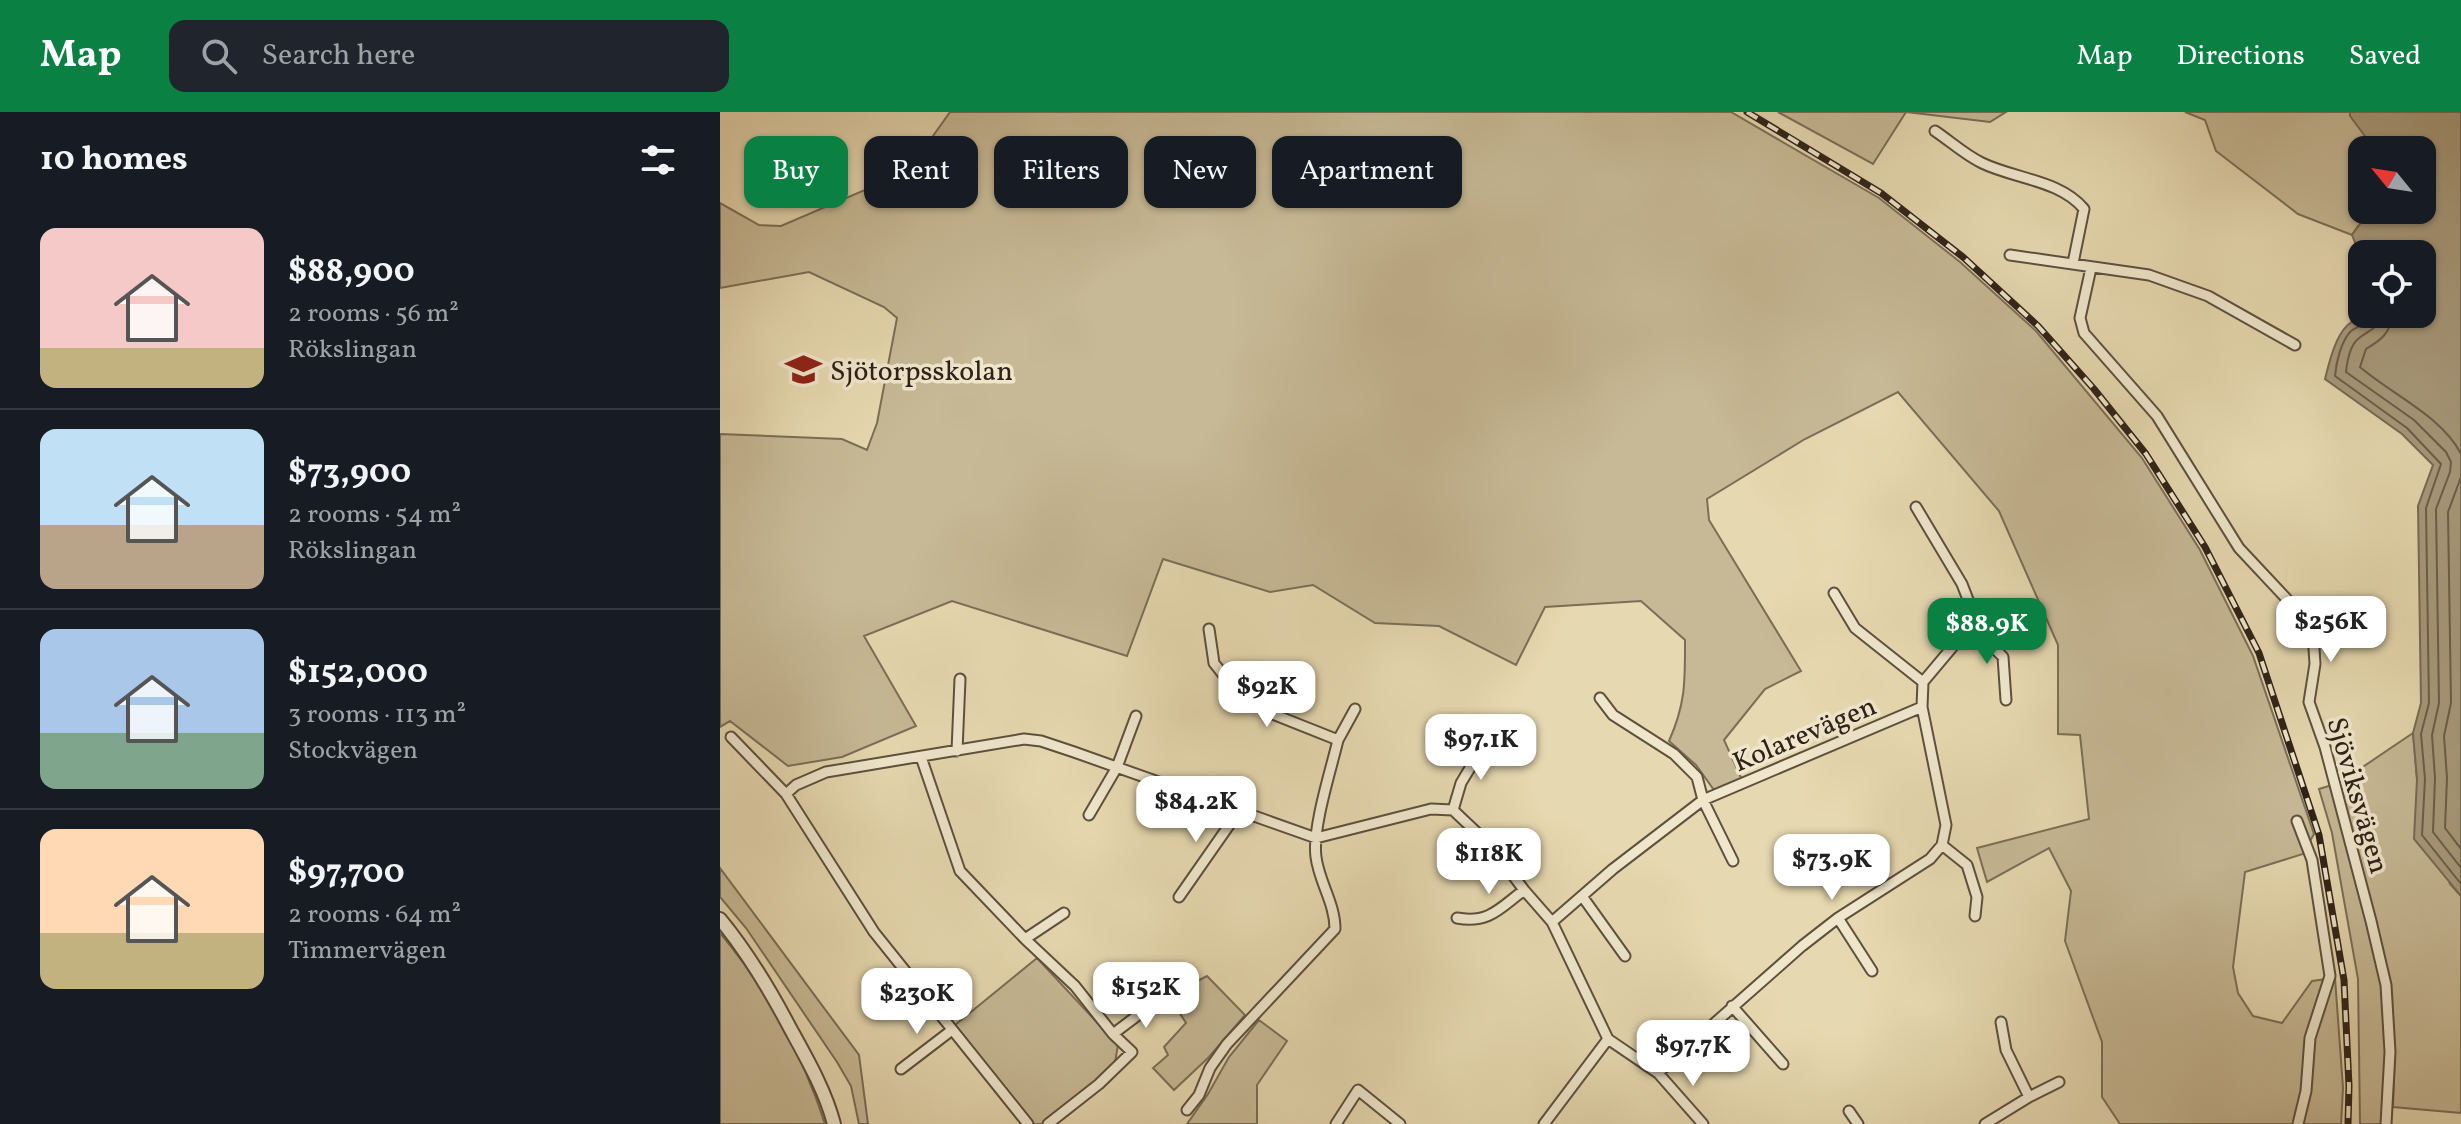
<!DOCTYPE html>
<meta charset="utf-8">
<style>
:root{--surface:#171b24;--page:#20242c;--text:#f1f3f6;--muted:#9ea1a6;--line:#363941;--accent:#0b8043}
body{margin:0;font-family:Vollkorn,serif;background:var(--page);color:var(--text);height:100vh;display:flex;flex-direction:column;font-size:30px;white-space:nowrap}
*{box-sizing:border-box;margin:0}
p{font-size:26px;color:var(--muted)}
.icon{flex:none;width:44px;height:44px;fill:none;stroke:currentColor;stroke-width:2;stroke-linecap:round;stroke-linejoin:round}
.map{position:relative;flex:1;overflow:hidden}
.panel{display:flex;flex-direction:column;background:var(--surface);width:720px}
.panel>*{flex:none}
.hud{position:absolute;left:24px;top:24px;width:760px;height:72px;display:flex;gap:16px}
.needle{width:52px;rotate:300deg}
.controls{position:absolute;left:1628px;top:24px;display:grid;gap:16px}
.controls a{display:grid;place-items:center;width:88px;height:88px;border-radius:16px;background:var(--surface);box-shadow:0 2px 6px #0004;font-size:40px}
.price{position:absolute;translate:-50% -68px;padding:0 18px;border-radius:16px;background:#fff;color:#222;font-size:26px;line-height:52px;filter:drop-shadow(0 2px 4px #0008)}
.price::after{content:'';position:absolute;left:50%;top:48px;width:24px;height:18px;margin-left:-12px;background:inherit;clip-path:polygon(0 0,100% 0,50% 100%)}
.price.selected{background:var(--accent);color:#fff}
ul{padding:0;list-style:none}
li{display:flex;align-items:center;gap:24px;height:200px;padding:0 40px}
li+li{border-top:2px solid var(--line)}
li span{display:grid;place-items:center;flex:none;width:224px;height:160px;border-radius:16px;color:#555}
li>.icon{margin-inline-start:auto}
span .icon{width:96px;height:96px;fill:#fffc;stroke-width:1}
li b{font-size:34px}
h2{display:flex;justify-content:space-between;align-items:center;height:96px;padding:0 40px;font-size:34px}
.pill{padding:0 28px;border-radius:16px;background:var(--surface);box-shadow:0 2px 6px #0004;font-size:28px;line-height:72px}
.pill.selected{background:var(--accent);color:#fff}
header{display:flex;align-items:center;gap:48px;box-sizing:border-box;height:112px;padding:0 40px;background:var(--accent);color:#fff}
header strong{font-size:38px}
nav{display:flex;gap:44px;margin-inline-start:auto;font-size:28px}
.search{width:560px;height:72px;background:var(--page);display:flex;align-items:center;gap:20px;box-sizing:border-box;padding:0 28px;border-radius:16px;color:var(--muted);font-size:30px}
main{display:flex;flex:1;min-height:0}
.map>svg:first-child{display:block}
.green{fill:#c7b996;stroke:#7b6e57;stroke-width:2;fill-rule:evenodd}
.water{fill:#a89a7c;stroke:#786a54;stroke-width:2}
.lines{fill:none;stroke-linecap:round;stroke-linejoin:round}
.shore{stroke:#6c5e4a;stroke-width:2}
.minor-casing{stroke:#5d503e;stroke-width:13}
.tertiary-casing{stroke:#5d503e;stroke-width:16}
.minor{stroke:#efe6cc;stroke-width:9}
.tertiary{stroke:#efe6cc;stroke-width:12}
.rail-casing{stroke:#2f2218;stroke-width:7}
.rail{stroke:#efe6cc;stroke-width:4;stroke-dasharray:12;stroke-linecap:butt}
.labels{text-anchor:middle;stroke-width:7;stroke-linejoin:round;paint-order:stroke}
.poi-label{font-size:28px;fill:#2f2218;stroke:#efe6cc;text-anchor:start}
.street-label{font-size:28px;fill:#2f2218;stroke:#efe6cc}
</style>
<header>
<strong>Map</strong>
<div class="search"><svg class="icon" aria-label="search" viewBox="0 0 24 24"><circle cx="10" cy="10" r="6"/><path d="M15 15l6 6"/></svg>Search here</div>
<nav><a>Map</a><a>Directions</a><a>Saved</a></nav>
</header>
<main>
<section class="panel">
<h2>10 homes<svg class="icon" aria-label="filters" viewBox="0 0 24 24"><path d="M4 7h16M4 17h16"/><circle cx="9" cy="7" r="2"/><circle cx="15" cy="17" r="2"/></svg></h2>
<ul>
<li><span style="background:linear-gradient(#f6c9c9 75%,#c2b280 0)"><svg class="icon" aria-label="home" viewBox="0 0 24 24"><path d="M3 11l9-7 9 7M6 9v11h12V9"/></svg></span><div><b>$88,900</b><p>2 rooms · 56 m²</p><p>Rökslingan</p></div></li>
<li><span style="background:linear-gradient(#bfe0f5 60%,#b9a48a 0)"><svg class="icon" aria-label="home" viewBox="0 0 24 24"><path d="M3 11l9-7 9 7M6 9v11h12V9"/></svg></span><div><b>$73,900</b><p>2 rooms · 54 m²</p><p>Rökslingan</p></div></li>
<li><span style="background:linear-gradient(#a9c7e8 65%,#7fa58c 0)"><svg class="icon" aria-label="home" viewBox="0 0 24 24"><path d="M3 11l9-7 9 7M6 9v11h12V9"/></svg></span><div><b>$152,000</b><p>3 rooms · 113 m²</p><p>Stockvägen</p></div></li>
<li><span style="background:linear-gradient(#ffd9b3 65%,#c2b280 0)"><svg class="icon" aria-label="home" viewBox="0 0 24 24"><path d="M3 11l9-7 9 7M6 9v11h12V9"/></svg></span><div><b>$97,700</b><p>2 rooms · 64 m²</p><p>Timmervägen</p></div></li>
</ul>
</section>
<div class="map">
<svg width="1741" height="1012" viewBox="0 0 1741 1012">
<rect width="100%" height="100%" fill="#e6d8b0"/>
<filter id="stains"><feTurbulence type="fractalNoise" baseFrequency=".0025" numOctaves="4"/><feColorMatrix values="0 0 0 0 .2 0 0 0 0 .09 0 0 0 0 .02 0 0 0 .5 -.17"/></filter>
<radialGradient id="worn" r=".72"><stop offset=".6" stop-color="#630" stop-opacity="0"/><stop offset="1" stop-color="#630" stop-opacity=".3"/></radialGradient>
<path class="green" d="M 230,0 L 1011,0 L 1159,86 L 1240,150 L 1316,219 L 1422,346 L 1480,438 L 1533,544 L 1594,722 L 1583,742 L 1525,760 L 1513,855 L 1518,881 L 1533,904 L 1562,911 L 1592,869 L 1615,866 L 1623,976 L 1621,1012 L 1400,1012 L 1382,985 L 1382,930 L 1345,829 L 1351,779 L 1329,736 L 1267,770 L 1257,736 L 1369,707 L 1360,623 L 1338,622 L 1338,533 L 1279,399 L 1178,280 L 1085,327 L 987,387 L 989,408 L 1081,559 L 1045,577 L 1004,628 L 1022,668 L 994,678 L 976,653 L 949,629 C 966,591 965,568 965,528 L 921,489 L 825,495 L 796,553 L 719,514 L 655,511 L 593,473 L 550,480 L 443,447 L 407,544 L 232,489 L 144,524 L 196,614 L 122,645 L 68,654 L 10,609 L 0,615 L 0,322 L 122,327 L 147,338 L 157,311 L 177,206 L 164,195 L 89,160 L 0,176 L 0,91 L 39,113 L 61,114 L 180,63 L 196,48 Z
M 1058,0 L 1286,0 L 1270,10 L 1186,0 L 1153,52 Z
M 1465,0 L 1741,0 L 1741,129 L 1638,114 L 1632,123 L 1578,102 L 1496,39 L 1485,8 ZM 1642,38 L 1702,38 L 1702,98 L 1642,98 Z
M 1693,621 L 1697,667 L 1730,772 L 1741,784 L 1741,1001 L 1673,995 L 1675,938 L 1670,872 L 1619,671 Z
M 1612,673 L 1662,872 L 1666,940 L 1661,1012 L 1640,1012 L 1638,867 L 1612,721 L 1599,677 Z
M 0,756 L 139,943 L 148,1012 L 139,1012 L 131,974 L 117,950 L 26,816 L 0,785 Z
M 0,821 C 46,876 83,943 105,1012 L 0,1012 Z
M 317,846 L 398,933 L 394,956 L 322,1012 L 313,1012 L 235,913 Z
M 487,864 L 525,903 L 489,945 L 454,978 L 433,956 L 448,943 L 444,935 L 466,911 L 459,900 L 466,875 Z
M 539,908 L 567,929 L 537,973 L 537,1012 L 467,1012 L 488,982 L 509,945 Z"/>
<path class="water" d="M 1630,0 L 1741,0 L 1741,784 L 1694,727 L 1697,667 L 1693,621 L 1701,591 L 1698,394 L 1713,353 L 1682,322 L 1605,267 C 1622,196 1635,202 1702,202 L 1702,142 L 1642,142 L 1642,148 L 1632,123 L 1650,98 L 1702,98 L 1702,38 L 1648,38 L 1647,27 L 1630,4 Z"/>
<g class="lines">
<path class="shore" d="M 1650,202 C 1648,214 1640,212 1631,219 C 1621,229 1616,251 1615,264 L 1687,316 L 1721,352 L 1706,396 L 1709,591 L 1701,622 L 1705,667 L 1702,723 L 1741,772
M 1660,202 C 1658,219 1649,217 1638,227 C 1630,234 1627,250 1626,260 L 1694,308 L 1726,340 L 1731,350 L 1730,360 L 1716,397 L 1719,591 L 1712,623 L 1715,666 L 1713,720 L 1741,756
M 1672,202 C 1671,221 1661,228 1646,237 L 1640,255 C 1671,282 1722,304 1741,342
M 1741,365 L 1728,400 L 1731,591 L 1724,624 L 1727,666 L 1725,716 L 1741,737"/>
<defs>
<path id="minor" d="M 1215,19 C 1230,29 1245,43 1262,51 C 1295,67 1340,68 1364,97 L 1353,151
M 1290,143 L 1429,163 L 1488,184 L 1575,233
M 1371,156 L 1360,206 L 1364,221 L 1437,304 L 1519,436 L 1578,499 L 1593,521 L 1595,552 L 1589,590 L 1605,635 L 1651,809 L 1666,873 L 1670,940 L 1666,1012
M 1114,481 L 1135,516 L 1203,570
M 489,517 L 494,551 L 509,570 L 550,601 L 618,628 L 635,597
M 1245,520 L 1271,533 L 1283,545 L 1286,588
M 880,586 L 893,603 L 954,642 L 977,665 L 983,688 L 1013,749
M 11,625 L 66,682 L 154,820 L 308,1012
M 237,639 L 240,567
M 201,645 L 240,759 L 305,827 L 355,874 L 393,922 L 412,940 L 379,972 L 328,1012
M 66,682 L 76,673 L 106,660 L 304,627 L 321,629 L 354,640 L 596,726 L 711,697 L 733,698 L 772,735 L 804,778 L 832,810 L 888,927 L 938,961 L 983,1012
M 733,698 L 741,671 L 765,631
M 369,703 L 397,655 L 416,604
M 1577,709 L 1592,748 L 1610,864 L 1590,926 L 1586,979 L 1578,1012
M 1222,733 L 1247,753 L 1257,785 L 1255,804
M 862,784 L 905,844
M 459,785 L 519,699
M 737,806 C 769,812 780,796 804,778
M 1118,806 L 1152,859
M 832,810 L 893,757 L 983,688 L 1202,595
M 305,827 L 344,801
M 1012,894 L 1063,952
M 1281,910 L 1286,938 L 1309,985
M 393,922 L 438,888
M 181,957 L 232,918
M 938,961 L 1082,834 L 1118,806 L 1210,747 L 1222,733 L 1226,713 L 1202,595 L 1203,570 L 1245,520 L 1252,498 L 1242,472 L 1196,395
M 467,998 L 479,983 L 490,956 L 507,932 L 615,817 C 615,791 599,770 596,745 C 592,716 611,658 618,628
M 1129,999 L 1138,1012
M 616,1012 L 638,978 L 680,1012
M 824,1012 L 888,927
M 1265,1012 L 1309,985 L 1339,970"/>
<path id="tertiary" d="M 0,807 C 28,841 50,878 70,916 C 87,947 105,978 114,1012"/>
</defs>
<use href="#minor" class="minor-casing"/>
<use href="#tertiary" class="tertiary-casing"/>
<use href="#minor" class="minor"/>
<use href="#tertiary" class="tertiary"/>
<defs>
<path id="rail" d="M 1027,0 L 1161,81 L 1243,145 L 1318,214 L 1374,277 L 1426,342 L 1485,435 L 1539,541 L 1599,723 L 1624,868 L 1629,974 L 1628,1012"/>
</defs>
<use href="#rail" class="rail-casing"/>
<use href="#rail" class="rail"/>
</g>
<defs>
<symbol id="school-bare" viewBox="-9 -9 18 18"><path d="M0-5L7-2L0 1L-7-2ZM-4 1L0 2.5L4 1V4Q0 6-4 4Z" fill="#8f2418" stroke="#efe6cc" stroke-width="2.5" paint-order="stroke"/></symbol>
</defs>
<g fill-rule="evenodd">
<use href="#school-bare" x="58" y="232" width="51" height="51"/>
</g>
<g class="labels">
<g class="poi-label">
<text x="110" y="268">Sjötorpsskolan</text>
</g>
<g class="street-label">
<text transform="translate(1084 621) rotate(-23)" y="10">Kolarevägen</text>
<text transform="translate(1639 683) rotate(74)" y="10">Sjöviksvägen</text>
</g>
</g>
<rect width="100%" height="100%" filter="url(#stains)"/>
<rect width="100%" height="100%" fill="url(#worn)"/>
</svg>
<div class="controls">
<a><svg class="needle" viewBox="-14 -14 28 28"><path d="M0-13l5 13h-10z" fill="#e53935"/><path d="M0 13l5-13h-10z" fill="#9ea1a6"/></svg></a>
<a><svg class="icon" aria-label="locate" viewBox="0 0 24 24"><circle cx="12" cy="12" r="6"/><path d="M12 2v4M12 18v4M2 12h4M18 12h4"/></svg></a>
</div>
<b class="price" style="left:1611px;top:552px">$256K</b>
<b class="price selected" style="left:1267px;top:554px">$88.9K</b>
<b class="price" style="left:547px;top:617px">$92K</b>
<b class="price" style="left:761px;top:670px">$97.1K</b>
<b class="price" style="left:476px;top:732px">$84.2K</b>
<b class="price" style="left:769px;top:784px">$118K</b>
<b class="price" style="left:1112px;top:790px">$73.9K</b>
<b class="price" style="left:426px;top:918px">$152K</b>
<b class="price" style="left:197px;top:924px">$230K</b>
<b class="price" style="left:973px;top:976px">$97.7K</b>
<div class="hud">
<a class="pill selected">Buy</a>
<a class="pill">Rent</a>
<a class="pill">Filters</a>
<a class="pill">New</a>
<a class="pill">Apartment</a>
</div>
</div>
</main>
